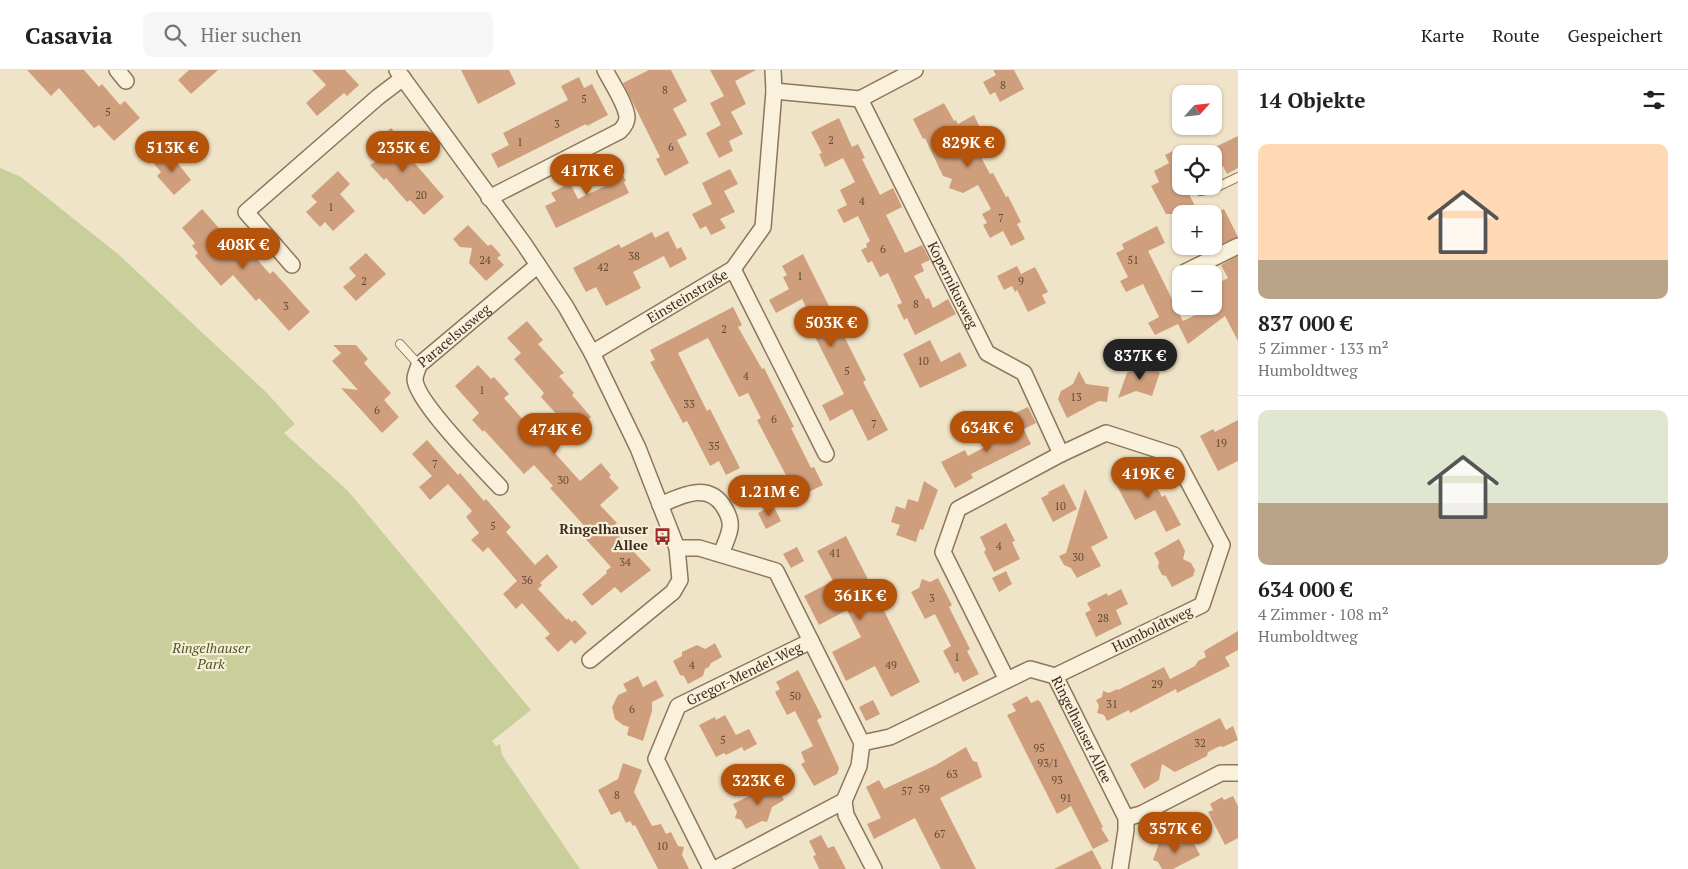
<!DOCTYPE html>
<html lang="de">
<meta charset="utf-8">
<style>
:root{--surface:#fff;--page:#f6f6f6;--text:#222;--muted:#767676;--line:#e0e0e0;--accent:#b45309}
body{margin:0;font-family:"PT Serif",serif;background:var(--page);color:var(--text);height:100vh;display:flex;flex-direction:column;font-size:19px;white-space:nowrap}
*{box-sizing:border-box;margin:0}
p{font-size:16px;color:var(--muted)}
.icon{flex:none;width:28px;height:28px;fill:none;stroke:currentColor;stroke-width:2;stroke-linecap:round;stroke-linejoin:round}
.map{position:relative;flex:1;overflow:hidden}
.drawer{display:flex;flex-direction:column;background:var(--surface);width:450px}
.drawer>*{flex:none}
.needle{width:32px;rotate:63deg}
.tools{position:absolute;left:1172px;top:15px;display:grid;gap:10px}
.tools a{display:grid;place-items:center;width:50px;height:50px;border-radius:10px;background:var(--surface);box-shadow:0 1px 4px #0004;font-size:25px}
.price{position:absolute;translate:-50% -42px;padding:0 11px;border-radius:18px;background:var(--accent);color:#fff;font-size:16px;line-height:32px;filter:drop-shadow(0 1px 2px #0008)}
.price::after{content:'';position:absolute;left:50%;top:30px;width:15px;height:11px;margin-left:-8px;background:inherit;clip-path:polygon(0 0,100% 0,50% 100%)}
.price.active{background:#222;color:#fff}
ul{padding:0;list-style:none}
li{display:grid;align-content:center;gap:10px;height:265px;padding:0 20px}
li+li{border-top:1px solid var(--line)}
li span{display:grid;place-items:center;height:155px;border-radius:10px;color:#555}
li>.icon{margin-inline-start:auto}
span .icon{width:90px;height:90px;fill:#fffc;stroke-width:1}
li b{font-size:21px}
h2{display:flex;justify-content:space-between;align-items:center;height:60px;padding:0 20px;font-size:21px}
header{display:flex;align-items:center;gap:30px;box-sizing:border-box;height:70px;padding:0 25px;background:var(--surface);border-bottom:1px solid var(--line)}
header strong{font-size:24px}
nav{display:flex;gap:28px;margin-inline-start:auto;font-size:18px}
.search{width:350px;height:45px;background:var(--page);display:flex;align-items:center;gap:12px;box-sizing:border-box;padding:0 18px;border-radius:10px;color:var(--muted);font-size:19px}
main{display:flex;flex:1;min-height:0}
.map>svg:first-child{display:block}
.green{fill:#c9cf9b}
.building{fill:#cf9f7d}
.lines{fill:none;stroke-linecap:round;stroke-linejoin:round}
.service-casing{stroke:#8d765c;stroke-width:10}
.minor-casing{stroke:#8d765c;stroke-width:18}
.service{stroke:#faf1dc;stroke-width:8}
.minor{stroke:#faf1dc;stroke-width:15}
.labels{text-anchor:middle;stroke-width:4.5;stroke-linejoin:round;paint-order:stroke}
.number-label{font-size:11px;fill:#624a37}
.street-label{font-size:14px;fill:#3d2e20;stroke:#f7eed8}
.poi-label{font-size:14px;font-weight:bold;fill:#3d2e20;stroke:#f7eed8;text-anchor:end}
.park-label{font-size:14px;font-style:italic;fill:#4d5a26;stroke:#f7eed8}
</style>
<header>
<strong>Casavia</strong>
<div class="search"><svg class="icon" aria-label="search" viewBox="0 0 24 24"><circle cx="10" cy="10" r="6"/><path d="M15 15l6 6"/></svg>Hier suchen</div>
<nav><a>Karte</a><a>Route</a><a>Gespeichert</a></nav>
</header>
<main>
<div class="map">
<svg width="1238" height="799" viewBox="0 0 1238 799">
<rect width="100%" height="100%" fill="#f0e4c8"/>
<path class="green" d="M 0,98 L 21,107 L 118,184 L 267,323 L 295,354 L 284,363 L 348,421 L 531,640 L 492,671 L 496,676 L 500,674 L 502,685 L 580,799 L 0,799 Z"/>
<path class="building" d="M 27,0 L 84,0 L 99,17 L 102,14 L 120,35 L 125,31 L 140,48 L 114,71 L 99,55 L 94,58 L 59,18 L 51,26 Z
M 189,0 L 218,0 L 191,24 L 178,10 Z
M 312,0 L 345,0 L 359,15 L 347,26 L 344,23 L 317,46 L 306,33 L 326,15 Z
M 461,0 L 509,0 L 516,14 L 478,34 Z
M 649,0 L 671,0 L 687,31 L 673,39 L 687,65 L 677,70 L 689,93 L 665,106 L 656,89 L 660,87 L 623,13 Z
M 710,0 L 756,0 L 735,11 L 746,34 L 731,42 L 743,64 L 729,71 L 733,81 L 719,88 L 706,63 L 721,55 L 710,33 L 724,26 Z
M 993,0 L 1014,0 L 1024,19 L 1000,32 L 995,22 L 990,25 L 983,12 L 996,5 Z
M 579,7 L 584,18 L 592,14 L 608,45 L 587,56 L 586,54 L 498,98 L 491,84 L 509,75 L 503,63 L 568,30 L 561,16 Z
M 944,33 L 954,51 L 956,50 L 958,54 L 974,45 L 982,62 L 971,68 L 990,104 L 993,103 L 1006,127 L 1008,126 L 1021,152 L 1017,154 L 1025,169 L 1011,176 L 1003,161 L 990,168 L 983,155 L 987,153 L 982,144 L 991,139 L 978,115 L 963,123 L 949,118 L 952,109 L 943,106 L 925,68 L 923,69 L 913,49 Z
M 839,48 L 852,77 L 858,74 L 865,88 L 862,89 L 880,125 L 893,118 L 902,137 L 886,145 L 905,183 L 922,175 L 930,190 L 921,194 L 924,201 L 914,206 L 926,229 L 929,228 L 933,238 L 948,229 L 956,244 L 915,265 L 907,248 L 904,250 L 897,235 L 902,233 L 888,203 L 880,207 L 872,191 L 868,193 L 861,180 L 867,177 L 866,174 L 870,171 L 858,146 L 844,153 L 837,140 L 847,135 L 840,120 L 855,112 L 843,88 L 825,97 L 819,84 L 822,83 L 811,62 Z
M 391,58 L 402,70 L 398,74 L 444,127 L 424,145 L 410,130 L 407,132 L 386,108 L 384,110 L 370,95 L 376,91 L 366,80 Z
M 1238,66 L 1238,98 L 1227,104 L 1223,96 L 1218,99 L 1214,90 L 1214,84 L 1211,84 L 1209,80 Z
M 1181,77 L 1181,116 L 1185,116 L 1199,144 L 1166,144 L 1151,116 L 1159,112 L 1154,101 L 1169,93 L 1165,85 Z
M 168,81 L 191,110 L 174,125 L 157,106 L 161,102 L 154,94 Z
M 615,90 L 626,111 L 624,112 L 629,123 L 556,158 L 545,136 L 556,131 L 551,123 L 570,113 L 578,129 L 605,116 L 596,99 Z
M 730,99 L 738,114 L 724,121 L 735,142 L 720,149 L 726,158 L 711,165 L 706,156 L 700,159 L 692,144 L 712,134 L 702,113 Z
M 338,101 L 350,114 L 340,124 L 355,141 L 333,161 L 325,152 L 320,157 L 306,142 L 317,132 L 311,126 Z
M 202,139 L 233,174 L 238,168 L 270,204 L 273,201 L 310,242 L 289,261 L 259,228 L 256,231 L 233,205 L 221,216 L 195,186 L 198,183 L 192,176 L 195,173 L 182,158 Z
M 1224,139 L 1238,167 L 1214,177 L 1214,144 Z
M 468,155 L 488,176 L 491,174 L 501,185 L 497,188 L 504,195 L 486,211 L 469,193 L 472,178 L 460,177 L 453,169 Z
M 1157,156 L 1165,173 L 1148,181 L 1183,251 L 1214,236 L 1214,215 L 1228,208 L 1221,195 L 1238,186 L 1238,271 L 1225,246 L 1188,274 L 1178,254 L 1155,265 L 1148,253 L 1159,247 L 1143,214 L 1126,222 L 1120,211 L 1128,207 L 1116,183 L 1124,179 L 1122,174 Z
M 668,161 L 677,179 L 681,177 L 687,189 L 670,198 L 664,186 L 633,202 L 641,218 L 606,236 L 596,217 L 586,222 L 573,198 L 619,174 L 621,178 L 652,162 L 655,168 Z
M 366,183 L 386,204 L 356,231 L 343,217 L 356,206 L 349,198 Z
M 803,184 L 866,310 L 863,312 L 888,360 L 868,371 L 852,339 L 830,351 L 822,335 L 844,324 L 809,255 L 814,253 L 802,229 L 776,243 L 769,230 L 789,219 L 783,207 L 787,205 L 782,196 Z
M 1017,196 L 1021,204 L 1035,197 L 1048,222 L 1042,225 L 1046,233 L 1028,242 L 1017,220 L 1015,222 L 1012,216 L 1004,220 L 997,206 Z
M 733,237 L 742,255 L 738,257 L 762,299 L 764,298 L 794,357 L 791,358 L 811,398 L 814,397 L 823,415 L 792,430 L 785,416 L 790,413 L 757,350 L 761,348 L 748,323 L 739,327 L 708,268 L 678,283 L 707,341 L 710,339 L 740,398 L 726,405 L 719,391 L 710,396 L 687,351 L 683,353 L 650,292 L 655,290 L 650,280 Z
M 527,251 L 543,270 L 538,274 L 564,303 L 559,306 L 574,323 L 572,325 L 591,347 L 552,380 L 580,411 L 601,393 L 611,405 L 609,407 L 619,418 L 600,435 L 617,453 L 611,458 L 651,500 L 621,523 L 615,517 L 592,536 L 582,524 L 607,503 L 606,501 L 611,497 L 582,465 L 588,460 L 550,418 L 553,416 L 534,395 L 524,404 L 484,360 L 483,362 L 472,350 L 479,343 L 455,316 L 478,295 L 491,309 L 494,307 L 509,324 L 504,328 L 537,366 L 559,347 L 541,327 L 544,323 L 514,289 L 521,283 L 507,268 Z
M 930,270 L 941,292 L 960,282 L 967,296 L 920,318 L 903,284 Z
M 333,275 L 356,275 L 368,289 L 364,293 L 391,323 L 384,330 L 399,347 L 382,363 L 341,318 L 358,320 L 332,291 L 341,283 Z
M 1133,293 L 1160,302 L 1152,326 L 1136,321 L 1118,328 L 1127,303 L 1130,301 Z
M 1079,301 L 1086,314 L 1109,317 L 1107,332 L 1099,331 L 1067,348 L 1058,329 L 1061,321 L 1073,314 Z
M 1028,337 L 1036,353 L 1024,359 L 1015,343 Z
M 1018,348 L 1031,374 L 971,404 L 973,408 L 955,418 L 941,392 L 965,380 L 968,386 L 998,370 L 993,361 Z
M 1238,350 L 1238,391 L 1218,401 L 1200,366 L 1213,359 L 1215,362 Z
M 427,370 L 458,405 L 460,403 L 484,431 L 486,429 L 511,457 L 506,462 L 535,495 L 547,484 L 558,497 L 540,513 L 542,515 L 538,519 L 567,550 L 568,548 L 572,552 L 575,550 L 587,563 L 575,574 L 571,570 L 558,582 L 545,568 L 550,564 L 522,533 L 516,539 L 503,524 L 517,511 L 488,477 L 483,482 L 471,470 L 479,463 L 466,447 L 472,441 L 448,414 L 430,430 L 419,417 L 432,406 L 412,384 Z
M 1146,396 L 1162,427 L 1165,425 L 1181,455 L 1166,462 L 1155,440 L 1135,450 L 1117,416 L 1130,410 L 1128,406 Z
M 924,411 L 938,420 L 923,460 L 920,459 L 916,472 L 896,465 L 900,455 L 891,452 L 896,436 L 905,439 L 908,429 L 918,432 Z
M 1064,414 L 1077,439 L 1053,452 L 1041,428 L 1049,424 L 1048,422 Z
M 1085,419 L 1108,468 L 1091,477 L 1101,496 L 1077,508 L 1071,498 L 1064,495 L 1059,486 L 1066,483 Z
M 773,435 L 781,451 L 766,459 L 758,443 Z
M 1006,453 L 1015,471 L 1012,472 L 1020,489 L 994,502 L 984,482 L 986,480 L 980,467 Z
M 846,466 L 920,612 L 891,627 L 875,596 L 846,611 L 832,582 L 861,567 L 847,540 L 819,555 L 804,526 L 833,511 L 817,481 Z
M 1179,469 L 1185,481 L 1183,489 L 1191,493 L 1195,500 L 1193,506 L 1172,517 L 1166,506 L 1162,505 L 1158,497 L 1159,492 L 1154,483 Z
M 797,477 L 804,491 L 791,498 L 783,484 Z
M 1006,501 L 1012,514 L 999,522 L 992,508 Z
M 938,508 L 952,535 L 949,537 L 970,579 L 967,581 L 979,604 L 963,612 L 958,602 L 955,604 L 943,581 L 951,576 L 935,544 L 925,549 L 911,522 L 919,518 L 922,509 L 930,512 Z
M 1121,519 L 1128,534 L 1116,540 L 1122,554 L 1096,567 L 1085,543 L 1091,540 L 1087,533 L 1107,523 L 1108,526 Z
M 1238,561 L 1238,580 L 1225,587 L 1230,596 L 1177,623 L 1176,619 L 1130,643 L 1129,640 L 1107,651 L 1104,645 L 1097,643 L 1099,636 L 1096,630 L 1102,627 L 1103,621 L 1109,623 L 1117,619 L 1118,620 L 1164,597 L 1170,609 L 1195,596 L 1198,591 L 1206,587 L 1204,581 Z
M 715,573 L 722,587 L 711,593 L 709,597 L 705,599 L 703,606 L 688,614 L 684,606 L 680,605 L 673,591 L 682,586 L 682,582 L 697,575 L 705,579 Z
M 798,600 L 822,647 L 817,650 L 839,698 L 837,704 L 814,716 L 801,694 L 805,692 L 801,682 L 813,676 L 795,641 L 787,645 L 775,622 L 780,619 L 776,612 Z
M 638,606 L 643,617 L 656,610 L 664,626 L 652,632 L 652,641 L 643,671 L 627,665 L 629,657 L 623,655 L 615,649 L 612,637 L 618,625 L 627,621 L 623,614 Z
M 1027,626 L 1031,633 L 1038,630 L 1041,633 L 1103,757 L 1101,758 L 1109,771 L 1093,779 L 1071,736 L 1057,744 L 1007,645 L 1016,641 L 1012,634 Z
M 873,630 L 880,644 L 866,651 L 859,637 Z
M 725,645 L 736,665 L 749,659 L 757,674 L 744,681 L 742,677 L 726,685 L 724,683 L 716,687 L 699,655 L 715,647 L 716,650 Z
M 1220,648 L 1226,660 L 1233,656 L 1238,670 L 1223,677 L 1220,676 L 1208,682 L 1207,686 L 1175,702 L 1162,694 L 1159,710 L 1144,719 L 1130,694 Z
M 966,677 L 973,691 L 977,692 L 982,707 L 940,728 L 976,799 L 941,799 L 915,748 L 874,769 L 867,754 L 881,748 L 866,717 L 879,710 L 884,719 L 936,695 Z
M 623,693 L 642,700 L 634,722 L 652,756 L 661,754 L 666,764 L 671,762 L 678,776 L 684,777 L 682,785 L 689,799 L 658,799 L 635,755 L 633,756 L 630,751 L 626,753 L 620,741 L 611,745 L 598,720 L 618,709 Z
M 775,713 L 784,730 L 772,737 L 767,752 L 762,751 L 746,759 L 741,750 L 735,748 L 737,742 L 733,734 Z
M 1233,726 L 1238,736 L 1238,768 L 1225,775 L 1208,742 L 1213,740 L 1210,734 L 1222,727 L 1224,730 Z
M 821,765 L 828,778 L 834,776 L 846,799 L 819,799 L 813,786 L 816,785 L 809,771 Z
M 1172,768 L 1177,777 L 1192,770 L 1200,785 L 1173,799 L 1162,799 L 1158,792 L 1153,790 L 1160,770 L 1166,771 Z
M 1092,780 L 1102,799 L 1054,799 Z"/>
<g class="lines">
<defs>
<path id="service" d="M 1200,121 L 1213,119 L 1238,107
M 400,274 L 419,295"/>
<g id="minor">
<path d="M 117,0 L 126,11"/>
<path d="M 397,0 L 524,174 L 566,237 L 592,283 L 638,378 L 677,478 L 680,510 L 673,522 L 590,590"/>
<path d="M 774,21 L 860,29 L 915,0"/>
<path id="s1" d="M 860,29 L 987,283 L 1024,303 L 1061,384"/>
<path d="M 489,128 L 620,61 C 624,57 627,53 627,47 C 626,34 611,12 605,0"/>
<path d="M 292,195 L 246,142 L 378,27 L 403,8"/>
<path d="M 733,199 L 826,384"/>
<path d="M 1185,202 L 1238,176"/>
<path id="s2" d="M 592,283 L 733,199 L 763,157 L 774,21 L 773,0"/>
<path id="s3" d="M 500,417 C 483,399 415,330 415,309 C 415,305 418,299 419,295 L 538,195"/>
<path d="M 660,435 C 682,425 710,411 725,439 C 728,444 731,451 730,458 C 729,466 724,476 721,484"/>
<path d="M 677,478 L 699,478 L 776,501 L 862,673 L 859,696 L 844,731 L 846,745 L 874,799"/>
<path d="M 1007,610 L 943,482 L 958,439 L 1061,384 L 1106,363 L 1174,385 L 1222,475 L 1202,535 L 1055,606"/>
<path id="s4" d="M 862,673 L 890,667 L 1030,599 L 1055,606 L 1126,748 L 1126,760 L 1120,799"/>
<path d="M 1126,748 L 1141,744 L 1221,703 L 1238,703"/>
<path id="s5" d="M 711,799 L 656,689 L 678,636 L 811,571"/>
<path d="M 715,799 L 844,731"/>
</g>
</defs>
<use href="#service" class="service-casing"/>
<use href="#minor" class="minor-casing"/>
<use href="#service" class="service"/>
<use href="#minor" class="minor"/>
</g>
<defs>
<symbol id="bus-bare" viewBox="-9 -9 18 18"><path d="M-5-6H5V4H4V6H2V4H-2V6H-4V4H-5ZM-3.5-4V0h7V-4ZM-3.5 1.2v1.5H-2V1.2ZM2 1.2v1.5H3.5V1.2Z" fill="#9e2a2b" stroke="#f7eed8" stroke-width="2.5" paint-order="stroke"/></symbol>
</defs>
<g fill-rule="evenodd">
<use href="#bus-bare" x="650" y="454" width="25" height="25"/>
</g>
<g class="labels">
<g class="number-label">
<text x="1003" y="19">8</text>
<text x="665" y="24">8</text>
<text x="584" y="33">5</text>
<text x="108" y="46">5</text>
<text x="557" y="58">3</text>
<text x="831" y="74">2</text>
<text x="520" y="76">1</text>
<text x="671" y="81">6</text>
<text x="421" y="129">20</text>
<text x="862" y="135">4</text>
<text x="331" y="141">1</text>
<text x="1001" y="152">7</text>
<text x="883" y="183">6</text>
<text x="634" y="190">38</text>
<text x="485" y="194">24</text>
<text x="1133" y="194">51</text>
<text x="603" y="201">42</text>
<text x="800" y="210">1</text>
<text x="364" y="215">2</text>
<text x="1021" y="215">9</text>
<text x="916" y="238">8</text>
<text x="286" y="240">3</text>
<text x="724" y="263">2</text>
<text x="923" y="295">10</text>
<text x="847" y="305">5</text>
<text x="746" y="310">4</text>
<text x="482" y="324">1</text>
<text x="1076" y="331">13</text>
<text x="689" y="338">33</text>
<text x="377" y="344">6</text>
<text x="774" y="353">6</text>
<text x="874" y="358">7</text>
<text x="1221" y="377">19</text>
<text x="714" y="380">35</text>
<text x="435" y="398">7</text>
<text x="563" y="414">30</text>
<text x="1060" y="440">10</text>
<text x="493" y="460">5</text>
<text x="999" y="480">4</text>
<text x="835" y="487">41</text>
<text x="1078" y="491">30</text>
<text x="625" y="496">34</text>
<text x="527" y="514">36</text>
<text x="932" y="532">3</text>
<text x="1103" y="552">28</text>
<text x="957" y="591">1</text>
<text x="692" y="599">4</text>
<text x="891" y="599">49</text>
<text x="1157" y="618">29</text>
<text x="795" y="630">50</text>
<text x="1112" y="638">31</text>
<text x="632" y="643">6</text>
<text x="723" y="674">5</text>
<text x="1200" y="677">32</text>
<text x="1039" y="682">95</text>
<text x="1048" y="697">93/1</text>
<text x="952" y="708">63</text>
<text x="1057" y="714">93</text>
<text x="924" y="723">59</text>
<text x="907" y="725">57</text>
<text x="617" y="729">8</text>
<text x="1066" y="732">91</text>
<text x="940" y="768">67</text>
<text x="662" y="780">10</text>
</g>
<g class="street-label">
<text dy="5" stroke="none"><textPath href="#s1" startOffset="208">Kopernikusweg</textPath></text>
<text dy="5" stroke="none"><textPath href="#s2" startOffset="111">Einsteinstraße</textPath></text>
<text dy="5" stroke="none"><textPath href="#s3" startOffset="199">Paracelsusweg</textPath></text>
<text transform="translate(1152 559) rotate(-26)" y="5">Humboldtweg</text>
<text dy="5" stroke="none"><textPath href="#s5" startOffset="254">Gregor-Mendel-Weg</textPath></text>
<text dy="5" stroke="none"><textPath href="#s4" startOffset="270">Ringelhauser Allee</textPath></text>
</g>
<g class="poi-label">
<text x="648" y="464">Ringelhauser<tspan x="648" dy="16">Allee</tspan></text>
</g>
<g class="park-label">
<text x="211" y="583">Ringelhauser<tspan x="211" dy="16">Park</tspan></text>
</g>
</g>
</svg>
<div class="tools">
<a><svg class="needle" viewBox="-14 -14 28 28"><path d="M0-13l5 13h-10z" fill="#e53935"/><path d="M0 13l5-13h-10z" fill="#767676"/></svg></a>
<a><svg class="icon" aria-label="locate" viewBox="0 0 24 24"><circle cx="12" cy="12" r="6"/><path d="M12 2v4M12 18v4M2 12h4M18 12h4"/></svg></a>
<a>+</a>
<a>−</a>
</div>
<b class="price" style="left:968px;top:98px">829K €</b>
<b class="price" style="left:172px;top:103px">513K €</b>
<b class="price" style="left:403px;top:103px">235K €</b>
<b class="price" style="left:587px;top:126px">417K €</b>
<b class="price" style="left:243px;top:200px">408K €</b>
<b class="price" style="left:831px;top:278px">503K €</b>
<b class="price active" style="left:1140px;top:311px">837K €</b>
<b class="price" style="left:987px;top:383px">634K €</b>
<b class="price" style="left:555px;top:385px">474K €</b>
<b class="price" style="left:1148px;top:429px">419K €</b>
<b class="price" style="left:769px;top:447px">1.21M €</b>
<b class="price" style="left:860px;top:551px">361K €</b>
<b class="price" style="left:758px;top:736px">323K €</b>
<b class="price" style="left:1175px;top:784px">357K €</b>
</div>
<section class="drawer">
<h2>14 Objekte<svg class="icon" aria-label="filters" viewBox="0 0 24 24"><path d="M4 7h16M4 17h16"/><circle cx="9" cy="7" r="2"/><circle cx="15" cy="17" r="2"/></svg></h2>
<ul>
<li><span style="background:linear-gradient(#ffd9b3 75%,#b9a48a 0)"><svg class="icon" aria-label="home" viewBox="0 0 24 24"><path d="M3 11l9-7 9 7M6 9v11h12V9"/></svg></span><div><b>837 000 €</b><p>5 Zimmer · 133 m²</p><p>Humboldtweg</p></div></li>
<li><span style="background:linear-gradient(#dfe7d0 60%,#b9a48a 0)"><svg class="icon" aria-label="home" viewBox="0 0 24 24"><path d="M3 11l9-7 9 7M6 9v11h12V9"/></svg></span><div><b>634 000 €</b><p>4 Zimmer · 108 m²</p><p>Humboldtweg</p></div></li>
</ul>
</section>
</main>
